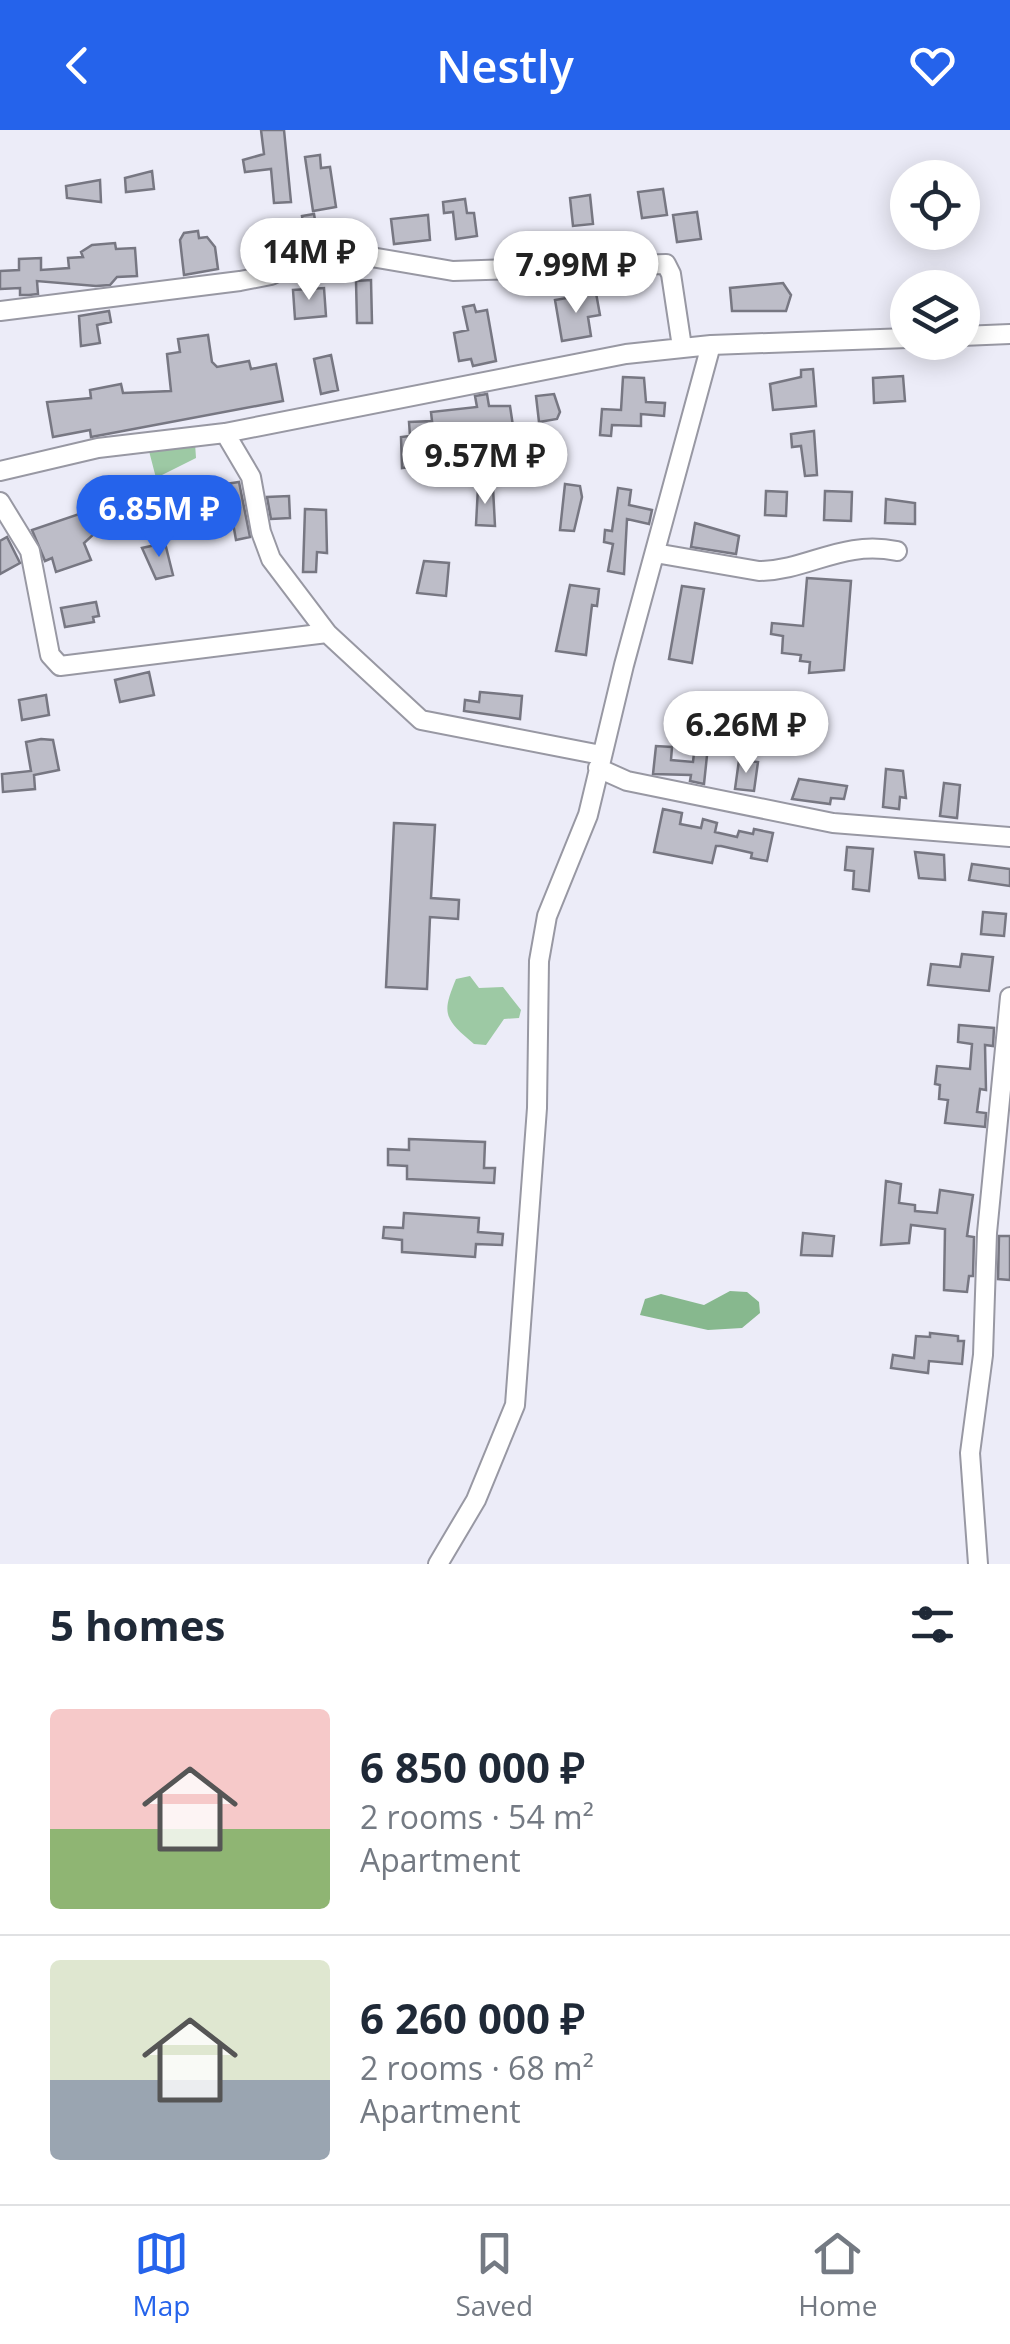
<!DOCTYPE html>
<meta charset="utf-8">
<style>
:root{--surface:#fff;--page:#f2f2f3;--text:#1f2937;--muted:#747a83;--line:#e0e1e3;--accent:#2563eb}
body{margin:0;font-family:"Open Sans",sans-serif;background:var(--page);color:var(--text);height:100vh;display:flex;flex-direction:column;font-size:38px;white-space:nowrap}
*{box-sizing:border-box;margin:0}
p{font-size:32px;color:var(--muted)}
.icon{flex:none;width:55px;height:55px;fill:none;stroke:currentColor;stroke-width:2;stroke-linecap:round;stroke-linejoin:round}
.map{position:relative;height:1434px;overflow:hidden}
.panel{display:flex;flex-direction:column;background:var(--surface);flex:1}
.panel>*{flex:none}
.tools{position:absolute;left:890px;top:30px;display:grid;gap:20px}
.tools a{display:grid;place-items:center;width:90px;height:90px;border-radius:50%;background:var(--surface);box-shadow:0 5px 25px #0003;font-size:50px}
.price{position:absolute;translate:-50% -85px;padding:0 22px;border-radius:35px;background:#fff;color:#222;font-size:32px;line-height:65px;filter:drop-shadow(0 2px 5px #0008)}
.price::after{content:'';position:absolute;left:50%;top:60px;width:30px;height:22px;margin-left:-15px;background:inherit;clip-path:polygon(0 0,100% 0,50% 100%)}
.price.on{background:var(--accent);color:#fff}
ul{padding:0;list-style:none}
li{display:flex;align-items:center;gap:30px;height:250px;padding:0 50px}
li+li{border-top:2px solid var(--line)}
li span{display:grid;place-items:center;flex:none;width:280px;height:200px;border-radius:10px;color:#555}
li>.icon{margin-inline-start:auto}
span .icon{width:120px;height:120px;fill:#fffc;stroke-width:1}
li b{font-size:42px}
h2{display:flex;justify-content:space-between;align-items:center;height:120px;padding:0 50px;font-size:42px}
header{display:flex;justify-content:space-between;align-items:center;height:130px;padding:0 50px;background:var(--accent);color:#fff;font-size:45px;font-weight:600}
.dock{display:flex;justify-content:space-around;align-items:center;height:140px;border-top:2px solid var(--line);background:var(--surface);font-size:28px;color:var(--muted)}
.dock a{display:grid;justify-items:center;gap:5px}
.dock .on{color:var(--accent)}
.map>svg:first-child{display:block}
.green{fill:#9dc9a4}
.forest{fill:#87b88e}
.building{fill:#bdbdc8;stroke:#777782;stroke-width:2.5}
.lines{fill:none;stroke-linecap:round;stroke-linejoin:round}
.street-casing{stroke:#9898a3;stroke-width:22}
.street{stroke:#fff;stroke-width:18}
</style>
<header><svg class="icon" aria-label="back" viewBox="0 0 24 24"><path d="M15 5l-7 7 7 7"/></svg>Nestly<svg class="icon" aria-label="heart" viewBox="0 0 24 24"><path d="M12 20l-8-8c-3-5 5-10 8-4 3-6 11-1 8 4z"/></svg></header>
<div class="map">
<svg width="1010" height="1434" viewBox="0 0 1010 1434">
<rect width="100%" height="100%" fill="#ececf8"/>
<path class="green" d="M 195,313 L 196,328 L 156,348 L 149,321 Z
M 470,846 L 479,858 L 503,857 L 521,880 L 519,888 L 504,889 L 486,915 L 474,914 C 443,888 442,883 456,849 Z"/>
<path class="forest" d="M 730,1161 L 747,1162 L 759,1172 L 760,1183 L 742,1198 L 708,1200 L 640,1185 L 645,1169 L 661,1164 L 704,1175 Z"/>
<path class="building" d="M 261,0 L 284,0 L 291,72 L 274,73 L 271,39 L 245,42 L 243,30 L 264,24 Z
M 320,25 L 321,38 L 330,37 L 336,77 L 313,81 L 305,27 Z
M 152,41 L 154,59 L 126,62 L 125,48 Z
M 100,50 L 101,72 L 67,68 L 66,56 Z
M 663,59 L 667,85 L 642,88 L 638,62 Z
M 590,65 L 593,94 L 573,96 L 570,68 Z
M 465,69 L 467,83 L 474,83 L 477,106 L 456,109 L 453,82 L 444,83 L 443,72 Z
M 697,82 L 701,109 L 677,112 L 673,85 Z
M 314,84 L 316,96 L 338,94 L 340,106 L 305,106 L 302,86 Z
M 428,85 L 430,110 L 394,114 L 391,89 Z
M 198,101 L 199,108 L 207,107 L 215,117 L 218,139 L 184,145 L 180,110 L 184,103 Z
M 270,106 L 272,130 L 252,133 L 253,108 Z
M 115,113 L 116,119 L 135,118 L 137,146 L 117,147 L 110,155 L 96,156 L 37,151 L 38,164 L 29,165 L 20,165 L 20,158 L 0,159 L 0,141 L 19,140 L 19,129 L 41,128 L 41,140 L 69,138 L 68,128 L 83,127 L 81,122 L 92,115 Z
M 371,150 L 372,193 L 357,193 L 356,151 Z
M 783,153 L 791,165 L 786,181 L 732,181 L 730,158 Z
M 324,158 L 326,186 L 295,189 L 293,160 Z
M 596,163 L 600,185 L 588,187 L 591,206 L 562,211 L 555,170 Z
M 474,175 L 476,182 L 487,180 L 496,231 L 473,236 L 471,229 L 459,231 L 454,203 L 468,200 L 463,177 Z
M 109,181 L 111,192 L 97,195 L 100,213 L 81,216 L 79,186 Z
M 208,205 L 212,232 L 217,237 L 249,231 L 251,239 L 276,234 L 283,271 L 91,307 L 90,300 L 53,307 L 47,272 L 91,268 L 90,260 L 121,254 L 123,263 L 171,261 L 167,224 L 180,222 L 178,209 Z
M 331,225 L 338,260 L 321,264 L 314,229 Z
M 813,239 L 816,276 L 773,280 L 770,254 L 801,247 L 801,240 Z
M 903,246 L 905,271 L 874,273 L 873,248 Z
M 623,247 L 644,248 L 646,272 L 665,273 L 664,286 L 641,284 L 641,296 L 612,295 L 611,306 L 600,305 L 602,279 L 621,280 Z
M 487,264 L 489,276 L 510,276 L 513,296 L 506,297 L 508,310 L 490,313 L 487,297 L 443,301 L 445,337 L 410,342 L 410,337 L 402,338 L 401,307 L 410,306 L 409,292 L 432,291 L 431,282 L 477,277 L 475,266 Z
M 554,264 L 560,282 L 557,289 L 539,292 L 536,266 Z
M 814,301 L 817,345 L 805,346 L 801,316 L 792,317 L 791,304 Z
M 239,352 L 250,407 L 236,410 L 230,376 L 222,377 L 219,355 Z
M 201,353 L 203,365 L 189,368 L 194,402 L 170,409 L 161,365 Z
M 565,354 L 580,356 L 582,367 L 574,401 L 560,400 Z
M 478,357 L 493,358 L 495,396 L 476,395 Z
M 618,358 L 631,360 L 629,375 L 652,380 L 649,394 L 627,389 L 624,444 L 608,441 L 613,414 L 604,412 L 605,400 L 612,401 Z
M 766,361 L 787,362 L 786,386 L 765,385 Z
M 825,361 L 852,362 L 851,391 L 824,390 Z
M 289,366 L 290,388 L 271,389 L 267,367 Z
M 886,369 L 915,373 L 915,394 L 885,393 Z
M 305,379 L 326,380 L 327,423 L 317,422 L 316,442 L 303,442 Z
M 85,382 L 94,404 L 84,413 L 91,430 L 56,442 L 52,428 L 45,431 L 32,400 Z
M 695,393 L 739,406 L 736,424 L 691,417 Z
M 7,407 L 20,433 L 0,444 L 0,411 Z
M 165,413 L 173,445 L 156,449 L 142,418 Z
M 424,431 L 449,433 L 446,466 L 417,463 Z
M 807,448 L 851,451 L 844,540 L 809,543 L 810,532 L 800,531 L 801,525 L 782,523 L 783,506 L 771,504 L 772,493 L 803,496 Z
M 570,455 L 599,459 L 597,476 L 592,475 L 586,525 L 556,521 Z
M 682,456 L 704,459 L 692,533 L 669,529 Z
M 96,472 L 99,486 L 93,487 L 94,492 L 65,497 L 61,478 Z
M 149,542 L 154,565 L 120,572 L 115,550 Z
M 480,562 L 522,566 L 520,589 L 464,581 L 465,570 L 479,572 Z
M 46,565 L 49,585 L 22,590 L 19,570 Z
M 41,609 L 53,610 L 59,640 L 34,645 L 35,659 L 3,662 L 2,644 L 31,641 L 26,612 Z
M 695,614 L 708,616 L 704,654 L 690,651 L 691,645 L 653,644 L 656,616 L 672,617 L 671,630 L 693,632 Z
M 739,630 L 758,632 L 754,661 L 735,659 Z
M 886,639 L 903,641 L 906,668 L 900,667 L 899,679 L 883,677 Z
M 799,649 L 847,656 L 844,669 L 831,668 L 830,674 L 792,669 Z
M 944,653 L 960,655 L 957,688 L 940,686 Z
M 663,679 L 682,683 L 680,694 L 701,698 L 703,689 L 717,693 L 715,702 L 737,707 L 739,701 L 753,704 L 754,699 L 773,703 L 767,731 L 751,728 L 752,723 L 721,716 L 716,716 L 712,733 L 654,722 Z
M 394,693 L 435,695 L 431,768 L 459,770 L 458,789 L 430,787 L 427,859 L 386,857 Z
M 847,717 L 873,719 L 869,761 L 853,759 L 854,741 L 845,740 Z
M 915,722 L 944,725 L 945,750 L 919,748 Z
M 972,734 L 1010,739 L 1010,756 L 969,750 Z
M 983,782 L 1006,784 L 1004,806 L 981,804 Z
M 962,824 L 993,827 L 989,861 L 928,855 L 931,834 L 960,837 Z
M 959,895 L 994,898 L 993,916 L 985,915 L 986,960 L 980,959 L 977,982 L 986,983 L 985,997 L 945,993 L 948,970 L 939,969 L 940,955 L 935,954 L 937,936 L 970,939 L 972,914 L 958,912 Z
M 409,1009 L 485,1012 L 484,1038 L 495,1038 L 494,1053 L 407,1049 L 407,1036 L 388,1035 L 388,1019 L 409,1020 Z
M 886,1051 L 901,1054 L 899,1073 L 915,1075 L 915,1081 L 937,1083 L 940,1060 L 973,1065 L 967,1106 L 974,1107 L 973,1146 L 969,1146 L 967,1162 L 944,1160 L 945,1099 L 911,1095 L 909,1113 L 881,1115 Z
M 404,1083 L 479,1088 L 478,1102 L 503,1104 L 502,1115 L 476,1114 L 475,1127 L 402,1122 L 402,1110 L 383,1108 L 384,1097 L 403,1098 Z
M 803,1103 L 834,1106 L 832,1126 L 801,1125 Z
M 999,1106 L 1010,1106 L 1010,1150 L 998,1149 Z
M 930,1203 L 958,1206 L 958,1211 L 964,1211 L 962,1234 L 929,1231 L 928,1243 L 891,1238 L 893,1225 L 914,1228 L 916,1206 L 930,1207 Z"/>
<g class="lines">
<defs>
<path id="street" d="M 0,181 L 240,151 L 271,145 L 317,122 L 336,121 L 453,141 L 666,134 L 671,144 L 682,217
M 962,206 L 1010,204
M 0,341 L 98,318 L 225,303 L 626,224 L 711,215 L 908,208
M 0,372 L 30,421 L 50,525 L 60,536 L 327,503 L 271,429 L 261,402 L 251,347 L 225,303
M 655,423 L 759,441 C 810,440 841,410 897,421
M 327,503 L 421,590 L 601,625
M 598,638 L 627,651 L 833,693 L 1010,707
M 438,1434 L 476,1370 L 515,1275 L 537,978 L 539,831 L 547,786 L 588,685 L 624,535 L 711,215
M 978,1434 L 970,1323 L 983,1225 L 987,1103 L 1010,867"/>
</defs>
<use href="#street" class="street-casing"/>
<use href="#street" class="street"/>
</g>
</svg>
<div class="tools">
<a><svg class="icon" aria-label="locate" viewBox="0 0 24 24"><circle cx="12" cy="12" r="6"/><path d="M12 2v4M12 18v4M2 12h4M18 12h4"/></svg></a>
<a><svg class="icon" aria-label="layers" viewBox="0 0 24 24"><path d="M12 4l9 5-9 5-9-5zM3 14l9 5 9-5"/></svg></a>
</div>
<b class="price" style="left:309px;top:173px">14M ₽</b>
<b class="price" style="left:576px;top:186px">7.99M ₽</b>
<b class="price" style="left:485px;top:377px">9.57M ₽</b>
<b class="price on" style="left:159px;top:430px">6.85M ₽</b>
<b class="price" style="left:746px;top:646px">6.26M ₽</b>
</div>
<section class="panel">
<h2>5 homes<svg class="icon" aria-label="filters" viewBox="0 0 24 24"><path d="M4 7h16M4 17h16"/><circle cx="9" cy="7" r="2"/><circle cx="15" cy="17" r="2"/></svg></h2>
<ul>
<li><span style="background:linear-gradient(#f6c9c9 60%,#8fb573 0)"><svg class="icon" aria-label="home" viewBox="0 0 24 24"><path d="M3 11l9-7 9 7M6 9v11h12V9"/></svg></span><div><b>6 850 000 ₽</b><p>2 rooms · 54 m²</p><p>Apartment</p></div></li>
<li><span style="background:linear-gradient(#dfe7d0 60%,#9aa5b1 0)"><svg class="icon" aria-label="home" viewBox="0 0 24 24"><path d="M3 11l9-7 9 7M6 9v11h12V9"/></svg></span><div><b>6 260 000 ₽</b><p>2 rooms · 68 m²</p><p>Apartment</p></div></li>
</ul>
</section>
<nav class="dock">
<a class="on"><svg class="icon" aria-label="map" viewBox="0 0 24 24"><path d="M3 6l6-2 6 2 6-2v14l-6 2-6-2-6 2zM9 4v14M15 6v14"/></svg>Map</a>
<a><svg class="icon" aria-label="saved" viewBox="0 0 24 24"><path d="M7 4h10v16l-5-4-5 4z"/></svg>Saved</a>
<a><svg class="icon" aria-label="home" viewBox="0 0 24 24"><path d="M3 11l9-7 9 7M6 9v11h12V9"/></svg>Home</a>
</nav>
